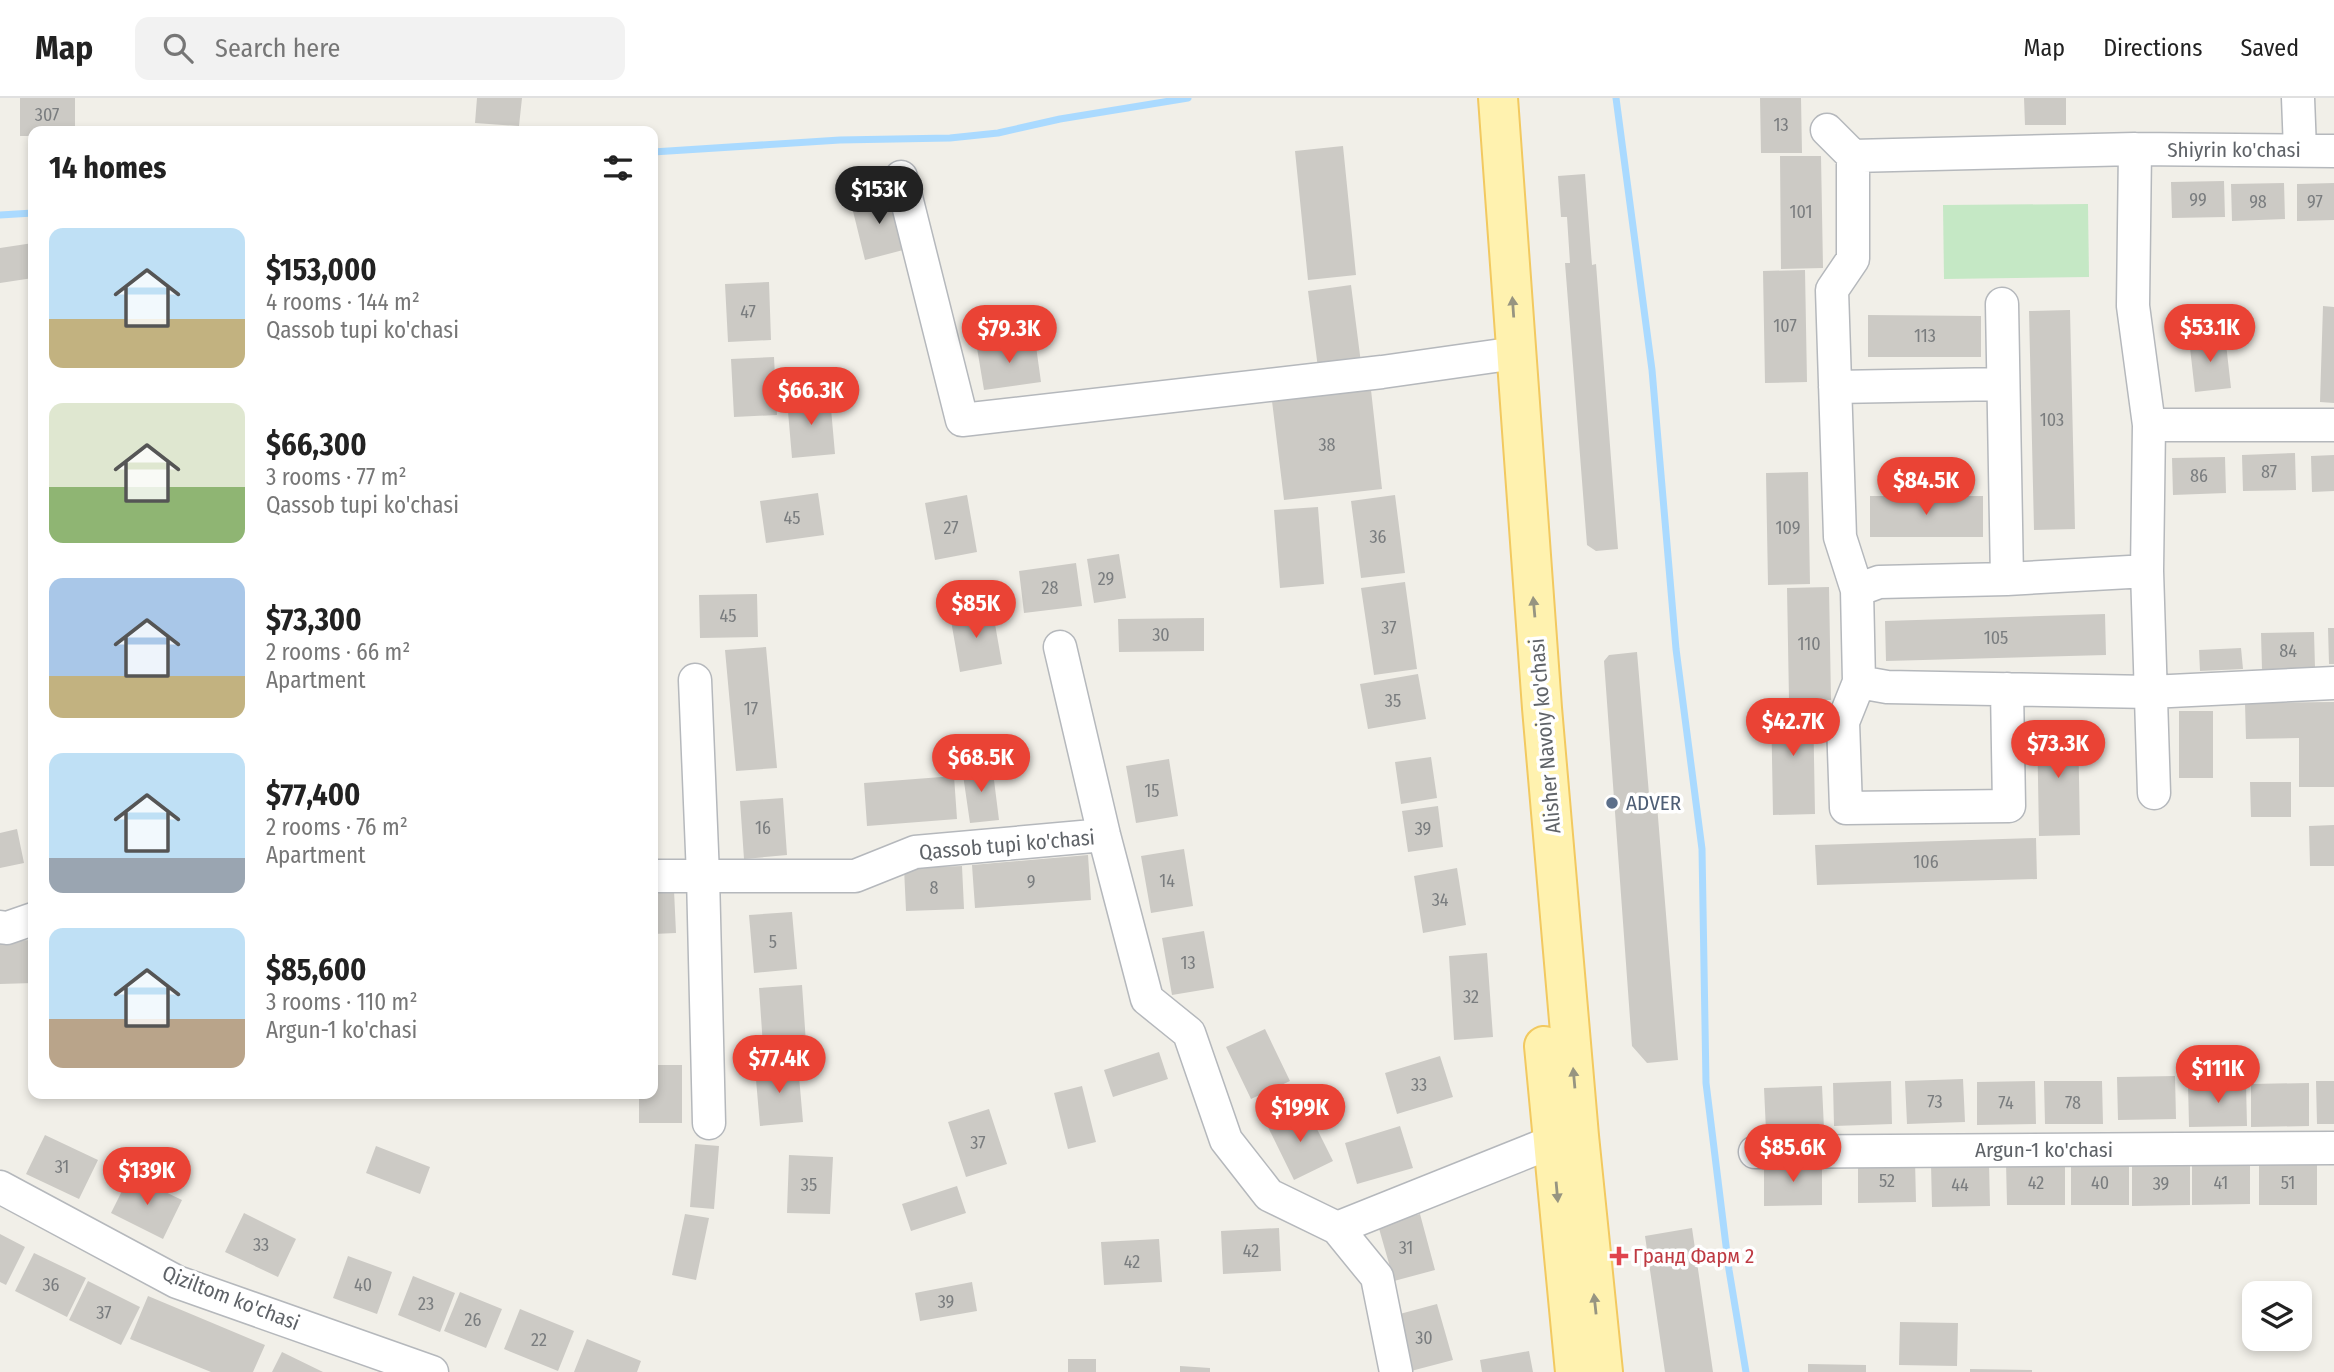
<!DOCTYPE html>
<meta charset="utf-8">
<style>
:root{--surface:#fff;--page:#f2f2f2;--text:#222;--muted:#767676;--line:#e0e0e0;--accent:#ea4335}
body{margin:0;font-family:"Fira Sans Condensed",sans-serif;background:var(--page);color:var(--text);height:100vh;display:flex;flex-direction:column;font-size:26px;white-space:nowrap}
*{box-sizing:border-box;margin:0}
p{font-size:23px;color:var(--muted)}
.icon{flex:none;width:38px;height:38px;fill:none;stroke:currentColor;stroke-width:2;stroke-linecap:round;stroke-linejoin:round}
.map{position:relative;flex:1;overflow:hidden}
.side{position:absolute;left:28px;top:28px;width:630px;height:973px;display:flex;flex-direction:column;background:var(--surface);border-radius:14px;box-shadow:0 4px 10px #0003}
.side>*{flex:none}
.fabs{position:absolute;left:2242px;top:1183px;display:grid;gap:14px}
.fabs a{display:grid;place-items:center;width:70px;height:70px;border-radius:14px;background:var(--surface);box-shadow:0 4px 10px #0003;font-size:35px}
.price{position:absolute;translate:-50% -60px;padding:0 16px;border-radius:24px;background:var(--accent);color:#fff;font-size:23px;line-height:46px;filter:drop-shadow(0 2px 4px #0008)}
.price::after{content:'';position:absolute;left:50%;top:42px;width:21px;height:16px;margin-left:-10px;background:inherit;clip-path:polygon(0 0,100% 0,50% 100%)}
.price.active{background:#222;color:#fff}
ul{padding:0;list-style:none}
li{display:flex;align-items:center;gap:21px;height:175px;padding:0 21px}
li span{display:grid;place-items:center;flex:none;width:196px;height:140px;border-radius:14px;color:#555}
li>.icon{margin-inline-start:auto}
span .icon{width:84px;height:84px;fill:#fffc;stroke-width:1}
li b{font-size:30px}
h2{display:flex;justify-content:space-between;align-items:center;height:84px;padding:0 21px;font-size:30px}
header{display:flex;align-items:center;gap:42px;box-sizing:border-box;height:98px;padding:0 35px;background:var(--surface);border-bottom:2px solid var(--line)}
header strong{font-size:33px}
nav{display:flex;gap:38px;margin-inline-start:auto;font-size:24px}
.search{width:490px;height:63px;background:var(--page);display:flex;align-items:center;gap:18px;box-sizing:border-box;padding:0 24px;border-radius:14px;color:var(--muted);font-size:26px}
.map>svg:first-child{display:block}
.green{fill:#c5e8c5}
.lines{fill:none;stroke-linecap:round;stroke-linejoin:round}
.stream{stroke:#aadaff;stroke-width:7}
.building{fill:#cccac5}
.minor-casing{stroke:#b5b8bc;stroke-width:35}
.major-casing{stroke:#f2c960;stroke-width:42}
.minor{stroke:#fff;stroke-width:32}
.major{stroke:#fff2af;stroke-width:38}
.oneway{fill:#979581}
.service-dot{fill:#5c6f8a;stroke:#fff;stroke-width:2.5}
.health-dot{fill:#e0444e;stroke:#fff;stroke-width:2.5}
.labels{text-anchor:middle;stroke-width:7;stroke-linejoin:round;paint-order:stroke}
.number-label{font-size:18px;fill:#7a7d7f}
.street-label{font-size:21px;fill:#5f6368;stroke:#fff}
.service-label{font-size:21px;fill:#4e5e75;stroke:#fff;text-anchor:start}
.health-label{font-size:21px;fill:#be3a42;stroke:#fff;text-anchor:start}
</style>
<header>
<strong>Map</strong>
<div class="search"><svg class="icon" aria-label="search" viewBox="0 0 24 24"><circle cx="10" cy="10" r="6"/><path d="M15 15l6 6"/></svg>Search here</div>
<nav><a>Map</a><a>Directions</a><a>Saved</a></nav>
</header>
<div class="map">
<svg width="2334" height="1274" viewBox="0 0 2334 1274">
<rect width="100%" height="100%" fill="#f1efe8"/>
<path class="green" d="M 2088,106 L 2089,179 L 1944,181 L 1943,107 Z"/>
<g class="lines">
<path class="stream" d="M 1616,0 L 1652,272 L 1676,551 L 1702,751 L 1706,985 L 1729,1172 L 1746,1274
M 653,54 L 840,42 L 950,40 L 998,35 L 1060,21 L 1188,0
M 0,117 L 33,115"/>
</g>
<path class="building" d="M 20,0 L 75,0 L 75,33 L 33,33 L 33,38 L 20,38 Z
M 477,0 L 522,0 L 519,28 L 475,25 Z
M 1760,0 L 1801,0 L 1802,55 L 1761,55 Z
M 2024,0 L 2066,0 L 2066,27 L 2025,27 Z
M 1343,48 L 1356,177 L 1308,182 L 1295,53 Z
M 1780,58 L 1821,58 L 1823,170 L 1781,171 Z
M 1585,76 L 1592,167 L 1596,166 L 1618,451 L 1596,453 L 1587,447 L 1565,165 L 1570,165 L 1567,119 L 1561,119 L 1558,78 Z
M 2224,83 L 2225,119 L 2172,120 L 2171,84 Z
M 2284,85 L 2285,121 L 2232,123 L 2231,86 Z
M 2334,85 L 2334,122 L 2297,123 L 2297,86 Z
M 893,95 L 907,151 L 865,162 L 851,105 Z
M 33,145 L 33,180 L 0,185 L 0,150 Z
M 1805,172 L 1807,284 L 1765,285 L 1763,173 Z
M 769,184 L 771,242 L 728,244 L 725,186 Z
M 1351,187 L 1361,265 L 1318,270 L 1308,193 Z
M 2323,208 L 2334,209 L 2334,305 L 2320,304 Z
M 2070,212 L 2075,431 L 2034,432 L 2029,213 Z
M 1868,217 L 1981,218 L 1981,259 L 1868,259 Z
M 2225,237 L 2231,290 L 2195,294 L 2189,241 Z
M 1035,241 L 1041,284 L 984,292 L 977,250 Z
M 774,259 L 777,317 L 734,319 L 731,261 Z
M 1371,292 L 1382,391 L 1284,402 L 1272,303 Z
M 830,299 L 835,356 L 792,360 L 787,302 Z
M 2295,355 L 2296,392 L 2243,393 L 2242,357 Z
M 2334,357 L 2334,393 L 2312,394 L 2311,358 Z
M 2225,359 L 2226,395 L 2173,397 L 2172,360 Z
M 1808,374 L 1810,486 L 1768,487 L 1766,375 Z
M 818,395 L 824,437 L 766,445 L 760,403 Z
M 967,397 L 977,454 L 935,462 L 925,405 Z
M 1395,397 L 1405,475 L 1361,480 L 1351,403 Z
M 1870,398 L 1983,398 L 1983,439 L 1870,439 Z
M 1318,409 L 1324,486 L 1280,490 L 1274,412 Z
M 1119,456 L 1126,500 L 1094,505 L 1087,461 Z
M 1076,465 L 1082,508 L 1024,515 L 1019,473 Z
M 1405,484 L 1417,571 L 1374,577 L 1361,490 Z
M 1829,489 L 1831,602 L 1789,602 L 1787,490 Z
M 757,496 L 758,539 L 700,540 L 699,497 Z
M 992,509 L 1002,566 L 960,574 L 950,517 Z
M 2105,516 L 2106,557 L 1886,563 L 1885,523 Z
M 1204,520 L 1204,553 L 1119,554 L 1118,521 Z
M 2328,530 L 2334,530 L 2334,566 L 2329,566 Z
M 2314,534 L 2315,570 L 2262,572 L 2261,535 Z
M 766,549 L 777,670 L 736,673 L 725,552 Z
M 2241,550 L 2243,571 L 2200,573 L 2199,552 Z
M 1637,554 L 1650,708 L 1657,707 L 1678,962 L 1647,965 L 1632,948 L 1604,563 L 1609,557 Z
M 1418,576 L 1426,621 L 1368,631 L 1360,586 Z
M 1771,604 L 1813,604 L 1815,716 L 1773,717 Z
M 2334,604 L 2334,689 L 2299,689 L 2299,640 L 2246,641 L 2245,605 Z
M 2179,613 L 2213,613 L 2213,680 L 2179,680 Z
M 2078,625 L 2080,737 L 2039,738 L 2037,626 Z
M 1431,659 L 1437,700 L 1401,706 L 1395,664 Z
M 1169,661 L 1178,718 L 1136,725 L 1126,668 Z
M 992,666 L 999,722 L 970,725 L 962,670 Z
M 954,678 L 957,721 L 867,728 L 864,685 Z
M 2250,684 L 2291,684 L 2291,719 L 2251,719 Z
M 783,700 L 787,757 L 744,761 L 740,703 Z
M 1438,708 L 1443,749 L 1408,754 L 1402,713 Z
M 2334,727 L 2334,768 L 2310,768 L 2309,728 Z
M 17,731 L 24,765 L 0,770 L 0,735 Z
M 2036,740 L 2037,781 L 1817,787 L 1815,747 Z
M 1184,751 L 1193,808 L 1151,815 L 1141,758 Z
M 1088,757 L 1091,802 L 975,810 L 972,767 Z
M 962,768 L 964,811 L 906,813 L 904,770 Z
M 1457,770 L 1466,827 L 1423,835 L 1414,778 Z
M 674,792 L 676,835 L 653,836 L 653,793 Z
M 792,814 L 797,871 L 754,875 L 749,817 Z
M 1204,833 L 1214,890 L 1172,897 L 1162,840 Z
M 33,842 L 33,885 L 0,886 L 0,843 Z
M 1487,855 L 1493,939 L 1454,942 L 1449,858 Z
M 802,887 L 806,945 L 763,948 L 759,890 Z
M 1265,931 L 1290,983 L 1251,1001 L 1226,949 Z
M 1159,954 L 1168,981 L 1113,999 L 1104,972 Z
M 1440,958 L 1453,999 L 1397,1016 L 1385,975 Z
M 653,967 L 682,967 L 682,1025 L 639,1025 L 639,996 L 653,996 Z
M 798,967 L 803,1024 L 760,1028 L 755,970 Z
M 2175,978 L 2176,1021 L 2118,1022 L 2117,979 Z
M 1963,981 L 1965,1024 L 1907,1026 L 1905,983 Z
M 1891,983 L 1892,1026 L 1834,1028 L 1833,985 Z
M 2035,983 L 2036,1026 L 1977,1027 L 1977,984 Z
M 2044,983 L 2102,983 L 2103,1026 L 2045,1026 Z
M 2316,983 L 2334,983 L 2334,1026 L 2317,1026 Z
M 2246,985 L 2247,1028 L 2189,1029 L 2188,986 Z
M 2309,985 L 2309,1028 L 2251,1029 L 2251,986 Z
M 1082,988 L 1096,1044 L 1068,1051 L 1054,995 Z
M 1822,988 L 1824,1031 L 1766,1033 L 1764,990 Z
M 989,1011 L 1007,1066 L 966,1079 L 948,1024 Z
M 1307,1011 L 1333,1063 L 1294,1082 L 1268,1029 Z
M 1400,1028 L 1413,1070 L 1357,1086 L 1345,1045 Z
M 45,1037 L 98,1062 L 79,1101 L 26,1076 Z
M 695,1046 L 719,1048 L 714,1111 L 690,1109 Z
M 376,1048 L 430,1069 L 420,1096 L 366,1075 Z
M 789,1057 L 833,1059 L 830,1116 L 787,1115 Z
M 1858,1062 L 1915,1062 L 1916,1104 L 1858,1105 Z
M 2250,1063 L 2250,1106 L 2192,1107 L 2192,1064 Z
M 2006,1064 L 2065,1064 L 2065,1107 L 2007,1107 Z
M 2071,1064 L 2129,1064 L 2129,1107 L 2071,1107 Z
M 2259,1064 L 2317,1064 L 2317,1107 L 2259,1107 Z
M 1764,1065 L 1822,1065 L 1822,1107 L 1764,1108 Z
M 1989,1065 L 1990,1108 L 1932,1109 L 1931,1066 Z
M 2132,1065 L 2190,1065 L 2190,1107 L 2132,1108 Z
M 130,1077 L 182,1102 L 163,1141 L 111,1115 Z
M 957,1088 L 966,1115 L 911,1133 L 902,1106 Z
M 244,1115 L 296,1141 L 278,1179 L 225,1154 Z
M 685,1116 L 709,1120 L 696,1182 L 672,1177 Z
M 1420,1116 L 1435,1172 L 1394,1183 L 1378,1127 Z
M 1279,1130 L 1281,1173 L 1223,1176 L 1221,1133 Z
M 1692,1130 L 1713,1274 L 1665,1274 L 1645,1138 Z
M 0,1136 L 25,1149 L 6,1187 L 0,1184 Z
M 1159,1141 L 1162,1184 L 1104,1187 L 1101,1144 Z
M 34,1155 L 86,1180 L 67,1219 L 15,1193 Z
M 348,1158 L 392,1174 L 377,1216 L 333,1200 Z
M 413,1178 L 455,1195 L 440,1234 L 398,1217 Z
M 88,1183 L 140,1209 L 121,1247 L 69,1222 Z
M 972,1184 L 977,1213 L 920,1223 L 915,1195 Z
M 460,1194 L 502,1211 L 486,1250 L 444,1233 Z
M 148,1198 L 265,1247 L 253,1274 L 211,1274 L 130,1241 Z
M 1437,1206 L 1453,1262 L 1411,1273 L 1396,1217 Z
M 520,1211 L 574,1233 L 558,1273 L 504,1251 Z
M 1900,1224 L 1958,1225 L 1957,1268 L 1899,1267 Z
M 587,1241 L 641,1263 L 637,1274 L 574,1274 Z
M 1529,1253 L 1533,1274 L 1482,1274 L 1480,1262 Z
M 282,1254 L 323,1274 L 272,1274 Z
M 1068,1261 L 1096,1261 L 1096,1274 L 1068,1274 Z
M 1808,1266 L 1866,1267 L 1866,1274 L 1808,1274 Z
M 1180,1268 L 1210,1270 L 1210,1274 L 1180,1274 Z
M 1970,1271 L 2032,1272 L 2032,1274 L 1970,1274 Z"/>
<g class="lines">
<defs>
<path id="minor" d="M 2298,0 L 2300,52
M 1827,32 L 1853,58 L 1853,161 L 1832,192 L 1840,439 L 1857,492 L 1859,584 L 1843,624 L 1846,710 L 2009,708 L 2007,591
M 2135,51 L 2133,208 L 2149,327 L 2147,473 L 2154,695
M 1853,58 L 2135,51 L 2334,53
M 901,79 L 962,322 L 1382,274 L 1516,255
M 2002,206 L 2007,481
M 1835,289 L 2003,286
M 2149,327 L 2334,327
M 1857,492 L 1879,484 L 2007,481 L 2147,473
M 1060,549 L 1104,737 L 1147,901 L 1189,935 L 1226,1042 L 1269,1097 L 1337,1130 L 1377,1179 L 1396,1274
M 695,582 L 703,778 L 709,1025
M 1859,584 L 1887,589 L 2150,594 L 2334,585
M 653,778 L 855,778 L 915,754 L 1104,737
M 0,829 L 7,830 L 33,821
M 1755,1054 L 2334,1050
M 0,1089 L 177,1184 L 432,1274
M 1337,1130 L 1552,1044 L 1573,1039"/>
<path id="major" d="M 1498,0 L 1542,610 L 1579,1038 L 1603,1274
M 1544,948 L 1575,1274"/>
</defs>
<use href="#minor" class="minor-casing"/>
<use href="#major" class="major-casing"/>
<use href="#minor" class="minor"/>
<use href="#major" class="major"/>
</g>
<defs><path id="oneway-solid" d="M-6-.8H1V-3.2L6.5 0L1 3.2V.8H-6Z" transform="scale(1.75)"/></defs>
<g class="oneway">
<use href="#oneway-solid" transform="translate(1513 209) rotate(-94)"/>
<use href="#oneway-solid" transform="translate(1534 509) rotate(-95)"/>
<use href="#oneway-solid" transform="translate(1574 980) rotate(-95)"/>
<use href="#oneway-solid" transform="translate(1557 1094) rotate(85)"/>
<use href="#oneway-solid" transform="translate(1595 1206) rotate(-96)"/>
</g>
<circle class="service-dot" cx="1612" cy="705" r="7"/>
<path class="health-dot" d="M1615.5 1147.5h7v7h7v7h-7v7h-7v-7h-7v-7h7z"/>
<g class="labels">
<g class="number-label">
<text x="47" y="23">307</text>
<text x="1781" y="33">13</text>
<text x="2198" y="108">99</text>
<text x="2258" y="110">98</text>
<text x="2315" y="110">97</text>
<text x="1801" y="120">101</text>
<text x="748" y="220">47</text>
<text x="1785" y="234">107</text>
<text x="1925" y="244">113</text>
<text x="2052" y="328">103</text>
<text x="1327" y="353">38</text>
<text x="2269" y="380">87</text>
<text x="2199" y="384">86</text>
<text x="792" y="426">45</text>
<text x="951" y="436">27</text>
<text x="1788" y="436">109</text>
<text x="1378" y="445">36</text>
<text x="1106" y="487">29</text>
<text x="1050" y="496">28</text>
<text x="728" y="524">45</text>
<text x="1389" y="536">37</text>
<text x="1161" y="543">30</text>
<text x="1996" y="546">105</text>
<text x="1809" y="552">110</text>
<text x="2288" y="559">84</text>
<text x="1393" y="609">35</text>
<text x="751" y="617">17</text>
<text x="1152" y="699">15</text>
<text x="763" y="736">16</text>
<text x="1423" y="737">39</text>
<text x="1926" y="770">106</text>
<text x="1167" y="789">14</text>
<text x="1031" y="790">9</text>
<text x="934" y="796">8</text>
<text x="1440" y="808">34</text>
<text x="773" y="850">5</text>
<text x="1188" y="871">13</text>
<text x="1471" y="905">32</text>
<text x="1419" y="993">33</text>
<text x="1935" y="1010">73</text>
<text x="2006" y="1011">74</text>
<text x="2073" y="1011">78</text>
<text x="978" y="1051">37</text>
<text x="62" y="1075">31</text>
<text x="1887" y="1089">52</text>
<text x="2036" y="1091">42</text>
<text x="2100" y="1091">40</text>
<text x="2221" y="1091">41</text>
<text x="2288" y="1091">51</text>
<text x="2161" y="1092">39</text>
<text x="809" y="1093">35</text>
<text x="1960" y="1093">44</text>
<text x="261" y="1153">33</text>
<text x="1406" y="1156">31</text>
<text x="1251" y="1159">42</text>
<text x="1132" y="1170">42</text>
<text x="51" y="1193">36</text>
<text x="363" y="1193">40</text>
<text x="946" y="1210">39</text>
<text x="426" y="1212">23</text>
<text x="104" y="1221">37</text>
<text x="473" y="1228">26</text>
<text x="1424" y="1246">30</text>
<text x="539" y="1248">22</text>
</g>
<g class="street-label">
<text x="2234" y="59">Shiyrin ko'chasi</text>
<text transform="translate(1545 638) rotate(-95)" y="7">Alisher Navoiy ko'chasi</text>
<text transform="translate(1007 747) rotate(-5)" y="7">Qassob tupi ko'chasi</text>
<text x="2044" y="1059">Argun-1 ko'chasi</text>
<text transform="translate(231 1200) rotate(21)" y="7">Qiziltom ko'chasi</text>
</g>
<g class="service-label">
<text x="1626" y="712">ADVER</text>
</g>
<g class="health-label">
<text x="1633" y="1165">Гранд Фарм 2</text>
</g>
</g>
</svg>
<div class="fabs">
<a><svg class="icon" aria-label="layers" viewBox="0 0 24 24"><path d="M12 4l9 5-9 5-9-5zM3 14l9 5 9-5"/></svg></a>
</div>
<b class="price active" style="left:879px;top:128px">$153K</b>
<b class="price" style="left:2210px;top:266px">$53.1K</b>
<b class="price" style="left:1009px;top:267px">$79.3K</b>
<b class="price" style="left:811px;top:329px">$66.3K</b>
<b class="price" style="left:1926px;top:419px">$84.5K</b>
<b class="price" style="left:976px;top:542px">$85K</b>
<b class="price" style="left:1793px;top:660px">$42.7K</b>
<b class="price" style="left:2058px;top:682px">$73.3K</b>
<b class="price" style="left:981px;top:696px">$68.5K</b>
<b class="price" style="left:779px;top:997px">$77.4K</b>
<b class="price" style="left:2218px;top:1007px">$111K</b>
<b class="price" style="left:1300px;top:1046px">$199K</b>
<b class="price" style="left:1793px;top:1086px">$85.6K</b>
<b class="price" style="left:147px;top:1109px">$139K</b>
<section class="side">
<h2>14 homes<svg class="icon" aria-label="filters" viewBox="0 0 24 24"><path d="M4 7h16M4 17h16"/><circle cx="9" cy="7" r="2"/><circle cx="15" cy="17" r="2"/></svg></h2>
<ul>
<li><span style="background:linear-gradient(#bfe0f5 65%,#c2b280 0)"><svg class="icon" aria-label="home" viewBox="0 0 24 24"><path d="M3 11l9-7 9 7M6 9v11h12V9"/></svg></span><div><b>$153,000</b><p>4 rooms · 144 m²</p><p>Qassob tupi ko'chasi</p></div></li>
<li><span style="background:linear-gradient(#dfe7d0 60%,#8fb573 0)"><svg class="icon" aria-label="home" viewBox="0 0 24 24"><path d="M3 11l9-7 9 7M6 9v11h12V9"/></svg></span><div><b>$66,300</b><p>3 rooms · 77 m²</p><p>Qassob tupi ko'chasi</p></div></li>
<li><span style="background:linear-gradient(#a9c7e8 70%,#c2b280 0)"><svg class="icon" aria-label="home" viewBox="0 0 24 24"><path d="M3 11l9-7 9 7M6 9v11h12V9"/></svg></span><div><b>$73,300</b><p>2 rooms · 66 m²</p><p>Apartment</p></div></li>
<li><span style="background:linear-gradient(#bfe0f5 75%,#9aa5b1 0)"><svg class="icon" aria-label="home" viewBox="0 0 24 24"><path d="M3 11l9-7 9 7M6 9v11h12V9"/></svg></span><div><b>$77,400</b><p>2 rooms · 76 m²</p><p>Apartment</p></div></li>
<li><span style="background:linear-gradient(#bfe0f5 65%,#b9a48a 0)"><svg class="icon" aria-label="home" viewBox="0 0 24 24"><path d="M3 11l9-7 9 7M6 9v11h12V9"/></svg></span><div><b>$85,600</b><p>3 rooms · 110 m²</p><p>Argun-1 ko'chasi</p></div></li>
</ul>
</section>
</div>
